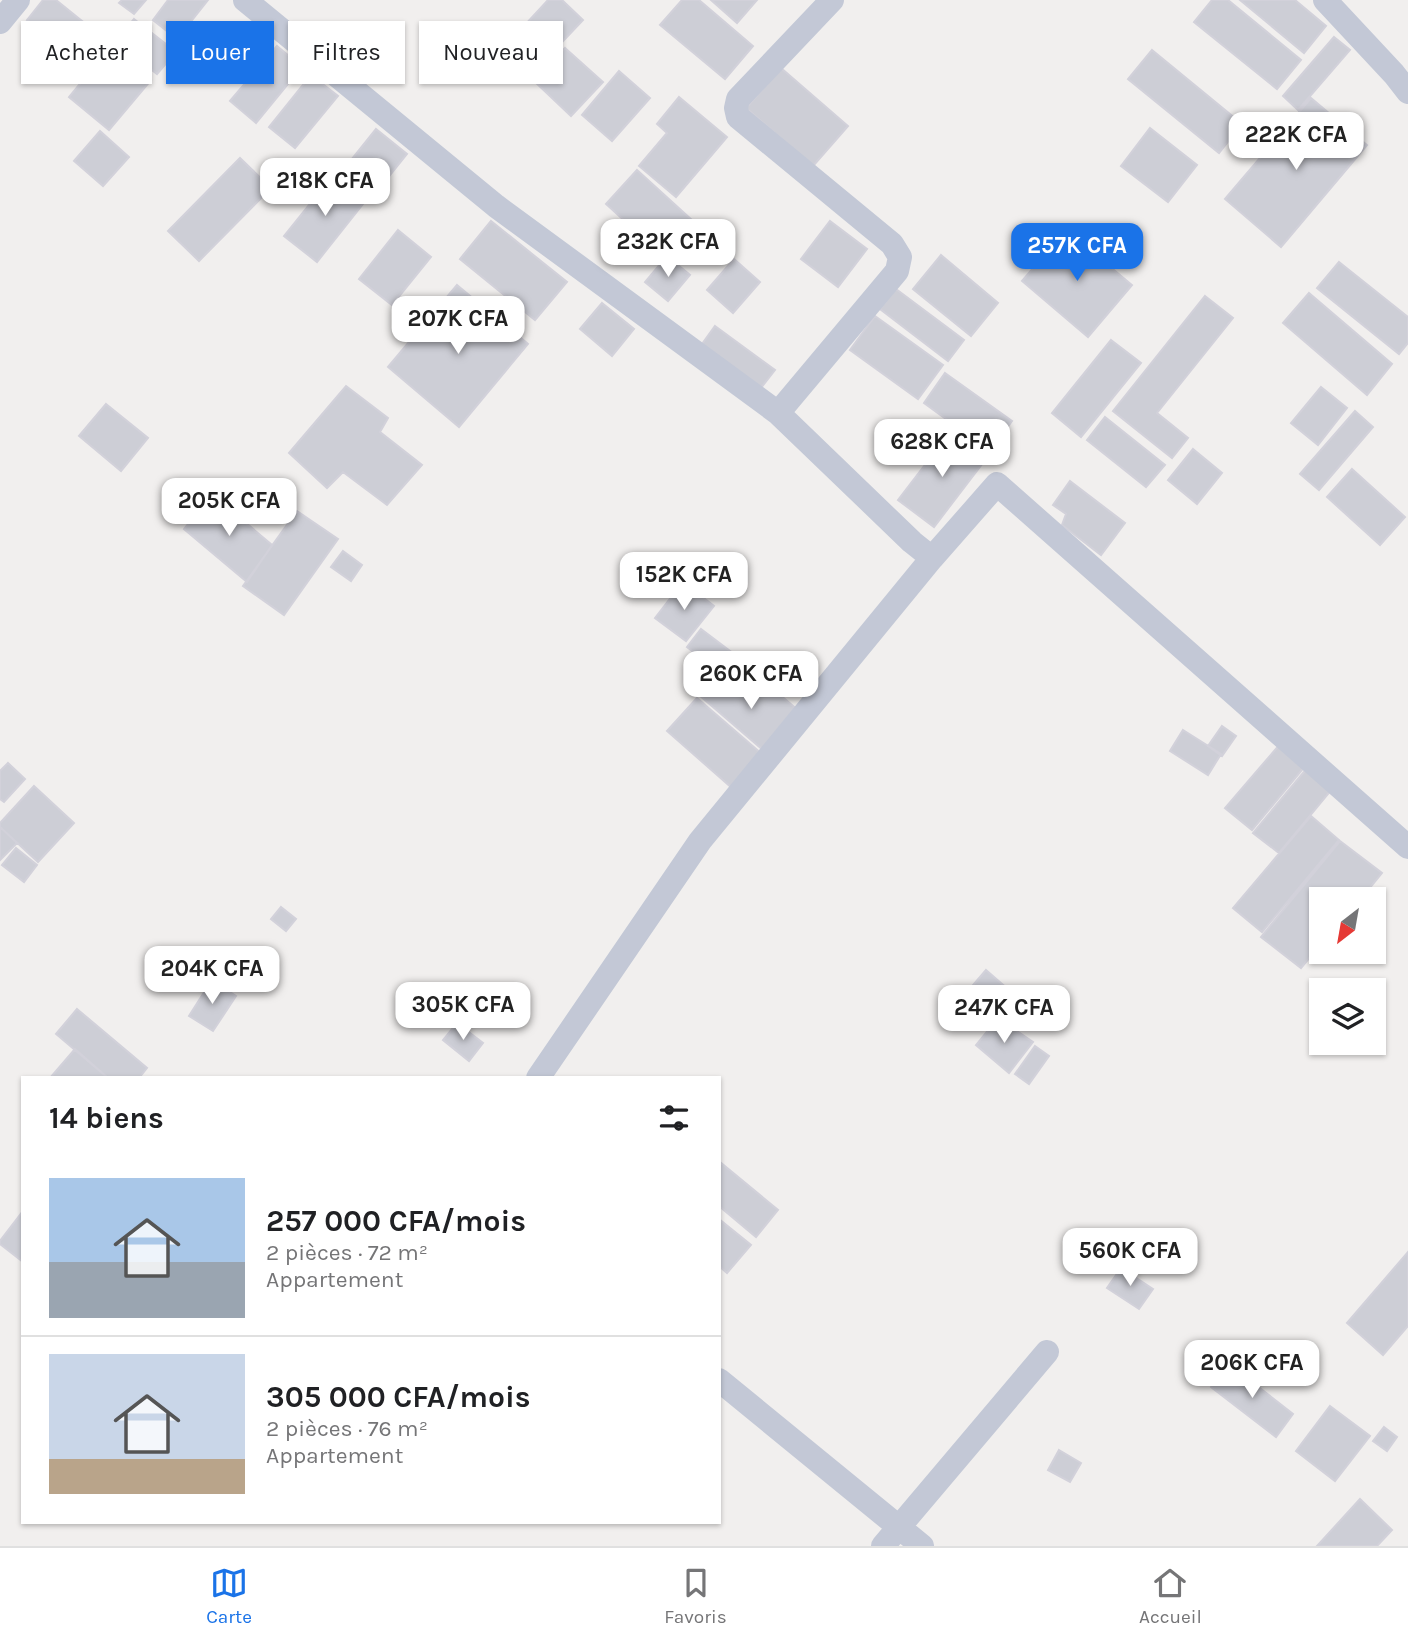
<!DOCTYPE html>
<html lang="fr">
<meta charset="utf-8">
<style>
:root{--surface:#fff;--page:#f2f2f2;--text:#202124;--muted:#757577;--line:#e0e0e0;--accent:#1a73e8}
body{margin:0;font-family:Karla,sans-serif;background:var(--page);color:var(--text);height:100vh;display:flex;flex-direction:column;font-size:26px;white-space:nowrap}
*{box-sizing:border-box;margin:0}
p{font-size:23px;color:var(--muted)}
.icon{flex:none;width:38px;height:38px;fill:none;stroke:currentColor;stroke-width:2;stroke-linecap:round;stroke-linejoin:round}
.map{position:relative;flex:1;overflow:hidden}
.details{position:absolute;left:21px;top:1076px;width:700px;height:448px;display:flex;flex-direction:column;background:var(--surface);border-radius:0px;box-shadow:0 2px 5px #0004}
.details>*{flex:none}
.guide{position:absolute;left:21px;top:21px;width:700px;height:63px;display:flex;gap:14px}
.needle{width:46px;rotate:211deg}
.tools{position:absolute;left:1309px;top:887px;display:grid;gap:14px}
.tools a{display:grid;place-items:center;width:77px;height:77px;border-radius:0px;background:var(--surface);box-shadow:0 2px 5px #0004;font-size:35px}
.price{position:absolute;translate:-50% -60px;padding:0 16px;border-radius:14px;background:#fff;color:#222;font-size:23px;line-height:46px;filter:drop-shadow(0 2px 4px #0008)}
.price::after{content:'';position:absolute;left:50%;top:42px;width:21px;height:16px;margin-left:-10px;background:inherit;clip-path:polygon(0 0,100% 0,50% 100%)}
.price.on{background:var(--accent);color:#fff}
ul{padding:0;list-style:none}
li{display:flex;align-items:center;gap:21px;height:175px;padding:0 28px}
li+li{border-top:2px solid var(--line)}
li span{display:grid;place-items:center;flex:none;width:196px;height:140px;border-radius:0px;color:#555}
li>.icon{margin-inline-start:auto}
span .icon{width:84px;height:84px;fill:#fffc;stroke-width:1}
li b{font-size:30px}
h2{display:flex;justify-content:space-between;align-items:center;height:84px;padding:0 28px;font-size:30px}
.pill{padding:0 24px;border-radius:0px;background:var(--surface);box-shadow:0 2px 5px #0004;font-size:24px;line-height:63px}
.pill.on{background:var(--accent);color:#fff}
.tabs{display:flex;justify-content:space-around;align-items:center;height:98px;border-top:2px solid var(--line);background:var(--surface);font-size:19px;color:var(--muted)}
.tabs a{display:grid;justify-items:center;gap:4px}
.tabs .on{color:var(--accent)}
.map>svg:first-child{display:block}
.building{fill:#cdced6;stroke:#d2d1da;stroke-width:2}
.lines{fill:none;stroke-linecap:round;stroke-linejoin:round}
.street{stroke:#c3c8d6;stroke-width:24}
</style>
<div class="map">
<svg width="1408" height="1546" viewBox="0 0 1408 1546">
<rect width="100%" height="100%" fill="#f1efee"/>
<path class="building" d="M 43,0 L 56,0 L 108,42 L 86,69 L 27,20 Z
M 122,0 L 146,0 L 134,14 L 119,3 Z
M 168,0 L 208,0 L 177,39 L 153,20 Z
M 548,0 L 562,0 L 583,20 L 528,78 L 500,52 Z
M 682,0 L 699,0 L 753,46 L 725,79 L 660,25 Z
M 711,0 L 757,0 L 737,23 Z
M 1212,0 L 1228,0 L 1301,60 L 1277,89 L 1194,22 Z
M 1240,0 L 1295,0 L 1326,26 L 1304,53 Z
M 134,19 L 176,52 L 157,74 L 116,41 Z
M 1334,37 L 1350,50 L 1298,110 L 1283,96 Z
M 111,46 L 151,80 L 109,130 L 69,97 Z
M 277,46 L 302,67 L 256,123 L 230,101 Z
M 565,48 L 603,82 L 571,116 L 534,81 Z
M 1152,50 L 1242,124 L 1219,153 L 1128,79 Z
M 781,68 L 848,126 L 813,166 L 746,108 Z
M 619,71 L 650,98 L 612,141 L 582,115 Z
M 311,75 L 338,96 L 295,148 L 269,127 Z
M 679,97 L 727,137 L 676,197 L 639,166 L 667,133 L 657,124 Z
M 1311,98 L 1367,145 L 1281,247 L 1225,199 Z
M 1150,128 L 1197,165 L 1168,202 L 1121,166 Z
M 376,129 L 407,154 L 374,195 L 343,170 Z
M 100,131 L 129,157 L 103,186 L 74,161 Z
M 240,158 L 271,188 L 199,261 L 168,231 Z
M 637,170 L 692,220 L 661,254 L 606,204 Z
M 334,174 L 367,199 L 317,262 L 284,236 Z
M 491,221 L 567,282 L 535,320 L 460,259 Z
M 830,221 L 867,249 L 838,287 L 801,259 Z
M 398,230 L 431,257 L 392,305 L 359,279 Z
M 1066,230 L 1132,285 L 1088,337 L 1022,281 Z
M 941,255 L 998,303 L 971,336 L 913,289 Z
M 667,256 L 690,275 L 668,301 L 645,282 Z
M 734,259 L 760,282 L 733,313 L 707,290 Z
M 1339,262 L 1408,317 L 1408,343 L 1399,354 L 1317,288 Z
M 457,285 L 528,344 L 459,427 L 388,367 Z
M 896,289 L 964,340 L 948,361 L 880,309 Z
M 1309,293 L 1392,364 L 1367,395 L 1283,323 Z
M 1205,296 L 1233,318 L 1157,413 L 1188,438 L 1172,458 L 1113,411 Z
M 602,303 L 634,329 L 612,356 L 580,329 Z
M 875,316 L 943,365 L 918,399 L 850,350 Z
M 715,326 L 775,370 L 761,388 L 702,344 Z
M 1111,340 L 1141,363 L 1081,437 L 1052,413 Z
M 945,373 L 1012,421 L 990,451 L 924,403 Z
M 346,386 L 388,418 L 380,432 L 422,465 L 387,505 L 343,472 L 327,488 L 289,453 Z
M 1321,387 L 1347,408 L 1318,445 L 1291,423 Z
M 106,404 L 148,438 L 121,471 L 79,436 Z
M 1355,411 L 1373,427 L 1319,490 L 1300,474 Z
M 1105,417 L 1165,465 L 1146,487 L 1087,440 Z
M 951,431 L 986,459 L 934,527 L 898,500 Z
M 1193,449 L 1222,473 L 1197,504 L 1168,480 Z
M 1352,469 L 1405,517 L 1380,545 L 1327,497 Z
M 1070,481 L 1125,523 L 1101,555 L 1062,525 L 1066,514 L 1053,505 Z
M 212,494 L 272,545 L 247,582 L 184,529 Z
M 297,511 L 338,539 L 284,615 L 243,586 Z
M 343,551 L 362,565 L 351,581 L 331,567 Z
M 683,582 L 714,606 L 686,641 L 655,618 Z
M 701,629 L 734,654 L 720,672 L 687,647 Z
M 718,676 L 752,704 L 767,684 L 798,710 L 763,750 L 699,695 Z
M 697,698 L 762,754 L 732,788 L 667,731 Z
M 1222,726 L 1236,736 L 1222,756 L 1208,746 Z
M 1183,730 L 1221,754 L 1208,775 L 1170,751 Z
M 1281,743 L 1306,765 L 1252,830 L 1225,808 Z
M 8,763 L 25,779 L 4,802 L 0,799 L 0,771 Z
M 1308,767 L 1333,788 L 1279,853 L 1253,833 Z
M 34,786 L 74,823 L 38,862 L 0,827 L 0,823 Z
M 1311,816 L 1339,840 L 1262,932 L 1233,908 Z
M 0,827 L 17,843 L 0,860 Z
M 1340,841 L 1382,873 L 1360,900 L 1321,900 L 1321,944 L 1301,968 L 1261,937 Z
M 16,848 L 37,865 L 24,882 L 2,865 Z
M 281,907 L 296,919 L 286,931 L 271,919 Z
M 986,970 L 1016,996 L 992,1024 L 962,998 Z
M 212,980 L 236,996 L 213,1031 L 189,1016 Z
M 77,1009 L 147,1068 L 139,1078 L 108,1078 L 56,1034 Z
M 998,1018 L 1033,1042 L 1009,1073 L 976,1045 Z
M 457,1023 L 483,1043 L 469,1061 L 443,1040 Z
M 1035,1046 L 1049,1056 L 1029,1084 L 1015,1074 Z
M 75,1049 L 108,1078 L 50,1078 Z
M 720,1162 L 778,1210 L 756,1237 L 719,1206 Z
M 23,1211 L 23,1262 L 0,1244 L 0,1241 Z
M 719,1219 L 751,1245 L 727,1273 L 719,1266 Z
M 1408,1252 L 1408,1326 L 1383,1355 L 1347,1323 Z
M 1121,1268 L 1153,1289 L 1139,1309 L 1107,1288 Z
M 1229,1364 L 1293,1414 L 1276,1437 L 1211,1387 Z
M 1330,1406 L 1370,1436 L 1335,1481 L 1296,1451 Z
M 1384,1427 L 1397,1437 L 1387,1451 L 1373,1441 Z
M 1059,1450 L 1081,1463 L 1070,1482 L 1048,1470 Z
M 1360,1499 L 1392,1530 L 1377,1546 L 1317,1546 Z"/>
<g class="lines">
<path class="street" d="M 245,0 L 496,206 L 778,413 L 912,542 L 932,558 L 997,484 L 1408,847
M 1325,0 L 1394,74 L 1408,92
M 0,22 L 18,0
M 778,413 L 897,271 L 900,257 L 892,244 L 738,117 L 736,108 L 738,99 L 832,0
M 538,1078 L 700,841 L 932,558
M 719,1380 L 922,1546
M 883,1546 L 1047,1352"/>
</g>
</svg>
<div class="tools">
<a><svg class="needle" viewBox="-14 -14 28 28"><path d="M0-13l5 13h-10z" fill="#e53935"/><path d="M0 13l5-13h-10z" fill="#757577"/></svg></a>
<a><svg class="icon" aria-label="layers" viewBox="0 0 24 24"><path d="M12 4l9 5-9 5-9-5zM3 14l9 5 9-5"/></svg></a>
</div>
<b class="price" style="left:1296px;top:172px">222K CFA</b>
<b class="price" style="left:325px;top:218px">218K CFA</b>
<b class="price" style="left:668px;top:279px">232K CFA</b>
<b class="price on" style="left:1077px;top:283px">257K CFA</b>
<b class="price" style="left:458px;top:356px">207K CFA</b>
<b class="price" style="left:942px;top:479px">628K CFA</b>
<b class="price" style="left:229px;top:538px">205K CFA</b>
<b class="price" style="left:684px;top:612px">152K CFA</b>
<b class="price" style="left:751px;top:711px">260K CFA</b>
<b class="price" style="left:212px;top:1006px">204K CFA</b>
<b class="price" style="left:463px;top:1042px">305K CFA</b>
<b class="price" style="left:1004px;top:1045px">247K CFA</b>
<b class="price" style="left:1130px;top:1288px">560K CFA</b>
<b class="price" style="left:1252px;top:1400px">206K CFA</b>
<div class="guide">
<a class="pill">Acheter</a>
<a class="pill on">Louer</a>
<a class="pill">Filtres</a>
<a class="pill">Nouveau</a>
</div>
<section class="details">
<h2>14 biens<svg class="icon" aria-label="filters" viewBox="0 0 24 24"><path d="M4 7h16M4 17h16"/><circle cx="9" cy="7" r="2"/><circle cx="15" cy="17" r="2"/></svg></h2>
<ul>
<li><span style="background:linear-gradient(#a9c7e8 60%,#9aa5b1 0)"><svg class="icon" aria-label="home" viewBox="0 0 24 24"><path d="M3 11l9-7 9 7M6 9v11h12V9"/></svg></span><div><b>257 000 CFA/mois</b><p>2 pièces · 72 m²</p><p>Appartement</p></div></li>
<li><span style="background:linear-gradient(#c9d6e8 75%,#b9a48a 0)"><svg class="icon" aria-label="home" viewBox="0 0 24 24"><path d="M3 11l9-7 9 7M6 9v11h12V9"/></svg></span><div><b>305 000 CFA/mois</b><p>2 pièces · 76 m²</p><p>Appartement</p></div></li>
</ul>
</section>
</div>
<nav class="tabs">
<a class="on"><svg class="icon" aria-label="map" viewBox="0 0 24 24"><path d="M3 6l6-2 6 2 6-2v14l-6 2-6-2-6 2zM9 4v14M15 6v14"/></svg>Carte</a>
<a><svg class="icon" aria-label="saved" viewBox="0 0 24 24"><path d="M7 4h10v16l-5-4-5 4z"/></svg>Favoris</a>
<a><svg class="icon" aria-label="home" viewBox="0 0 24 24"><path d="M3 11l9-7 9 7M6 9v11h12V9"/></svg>Accueil</a>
</nav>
